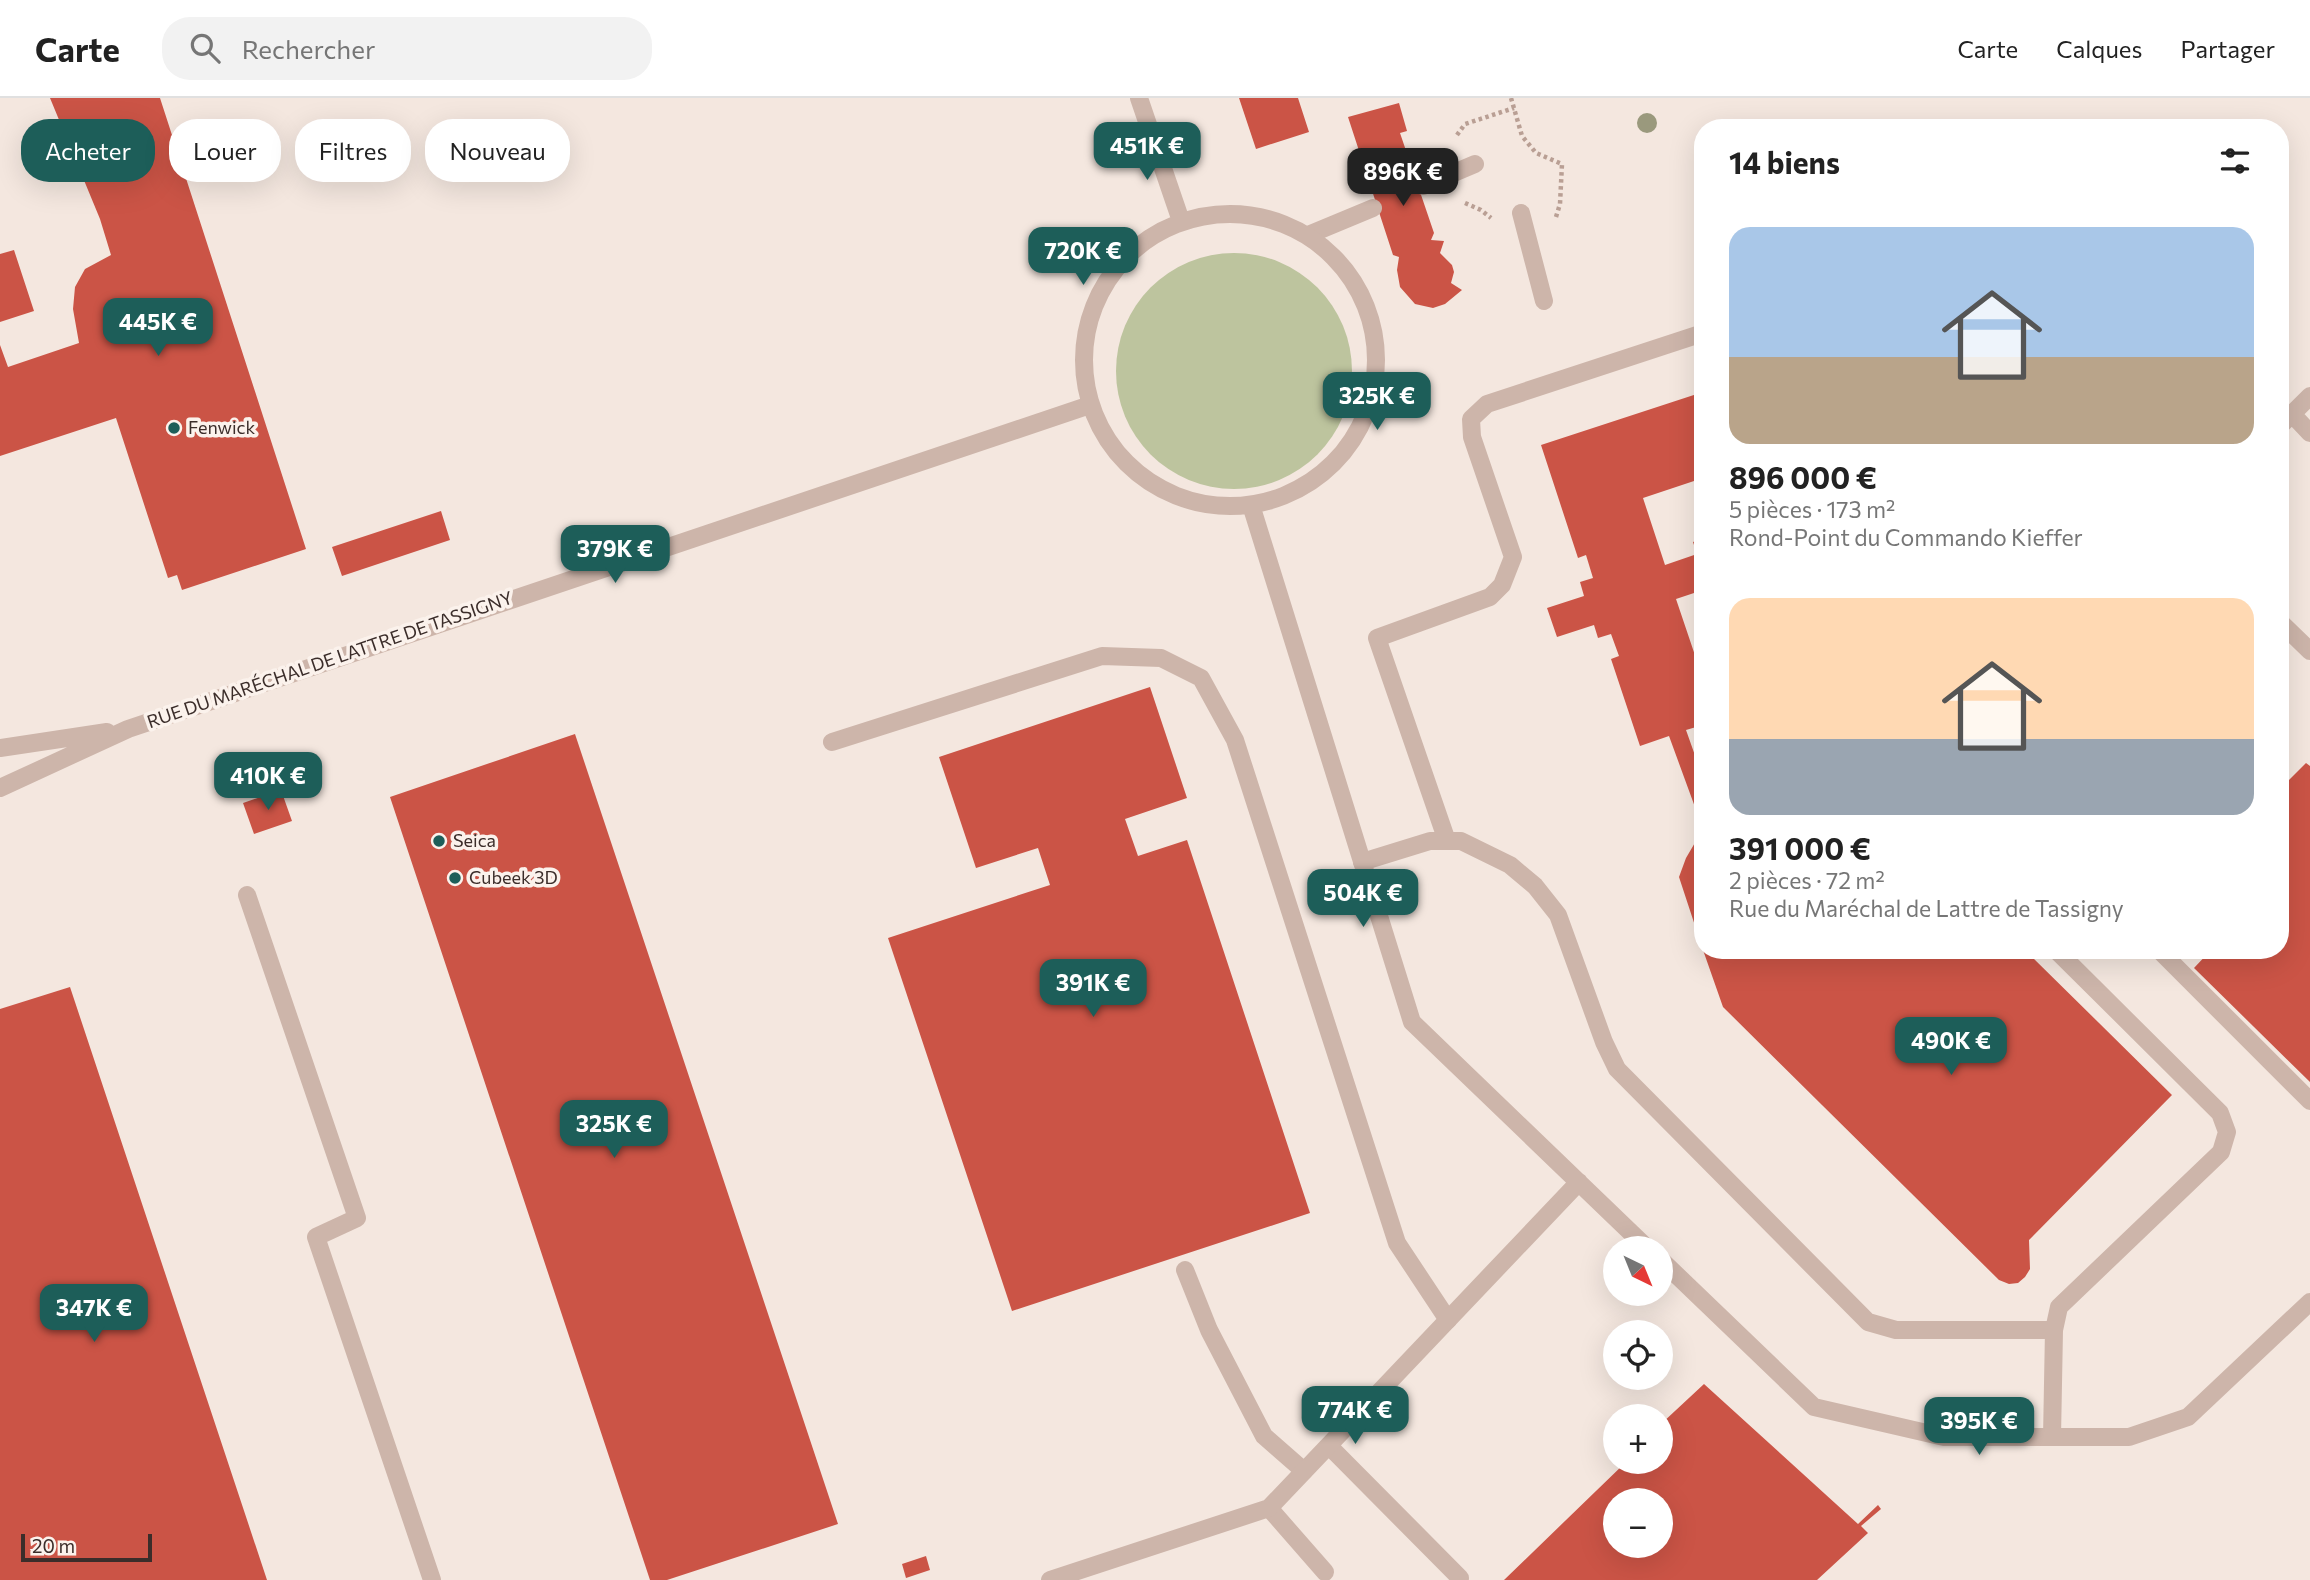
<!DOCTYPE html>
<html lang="fr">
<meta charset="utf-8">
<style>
:root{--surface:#fff;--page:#f2f2f2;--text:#222;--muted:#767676;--line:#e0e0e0;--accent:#1d5e59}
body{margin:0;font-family:Commissioner,sans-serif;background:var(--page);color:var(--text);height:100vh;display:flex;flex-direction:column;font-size:26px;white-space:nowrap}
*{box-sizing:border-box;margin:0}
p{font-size:23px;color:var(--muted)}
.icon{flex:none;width:38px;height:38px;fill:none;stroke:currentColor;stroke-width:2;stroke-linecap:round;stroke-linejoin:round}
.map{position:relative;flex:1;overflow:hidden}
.panel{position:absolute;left:1694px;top:21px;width:595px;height:840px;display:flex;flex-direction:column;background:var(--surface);border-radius:28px;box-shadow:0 7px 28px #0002}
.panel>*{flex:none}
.top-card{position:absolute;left:21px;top:21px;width:665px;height:63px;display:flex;gap:14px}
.needle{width:46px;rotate:137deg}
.tools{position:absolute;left:1603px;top:1138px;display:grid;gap:14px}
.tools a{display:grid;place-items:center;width:70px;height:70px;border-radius:50%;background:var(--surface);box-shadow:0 7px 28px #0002;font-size:35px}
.scale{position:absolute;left:21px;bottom:18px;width:131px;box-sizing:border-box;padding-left:7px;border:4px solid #3b2d2a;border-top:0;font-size:19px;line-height:24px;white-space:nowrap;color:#3b2d2a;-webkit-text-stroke:5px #fbf2ec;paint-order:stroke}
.price{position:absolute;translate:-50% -60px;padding:0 16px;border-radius:14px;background:var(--accent);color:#fff;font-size:23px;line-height:46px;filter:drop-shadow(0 2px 4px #0008)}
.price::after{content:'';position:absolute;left:50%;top:42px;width:21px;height:16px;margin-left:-10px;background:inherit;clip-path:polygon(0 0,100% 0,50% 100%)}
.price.selected{background:#222;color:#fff}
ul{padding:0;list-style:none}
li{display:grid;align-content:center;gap:14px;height:371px;padding:0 35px}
li span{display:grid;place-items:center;height:217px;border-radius:21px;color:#555}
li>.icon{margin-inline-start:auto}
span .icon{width:126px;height:126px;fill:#fffc;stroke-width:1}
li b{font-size:30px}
h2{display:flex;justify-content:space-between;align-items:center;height:84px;padding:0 35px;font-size:30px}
.chip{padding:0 24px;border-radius:28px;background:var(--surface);box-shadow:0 7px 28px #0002;font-size:24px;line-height:63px}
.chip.selected{background:var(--accent);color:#fff}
header{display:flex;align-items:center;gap:42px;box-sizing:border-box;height:98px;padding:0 35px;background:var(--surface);border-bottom:2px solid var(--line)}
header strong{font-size:33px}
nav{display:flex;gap:38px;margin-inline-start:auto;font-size:24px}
.search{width:490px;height:63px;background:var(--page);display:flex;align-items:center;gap:18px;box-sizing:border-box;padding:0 24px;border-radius:28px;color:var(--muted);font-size:26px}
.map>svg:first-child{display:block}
.green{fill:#bdc49e}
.building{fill:#cb5446;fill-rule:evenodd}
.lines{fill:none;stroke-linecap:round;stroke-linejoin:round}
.path{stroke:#b99f94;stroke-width:4.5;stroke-dasharray:3.5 3.5;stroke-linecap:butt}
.service{stroke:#cdb5aa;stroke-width:18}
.minor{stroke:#cdb5aa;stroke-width:18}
.tree{fill:#9a997d}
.poi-dot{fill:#1d5e59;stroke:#fbf2ec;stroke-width:2.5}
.labels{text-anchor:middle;stroke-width:7;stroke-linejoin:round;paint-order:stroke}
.poi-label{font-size:18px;fill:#3b2d2a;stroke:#fbf2ec;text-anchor:start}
.street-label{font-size:18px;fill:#3b2d2a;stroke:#fbf2ec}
</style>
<header>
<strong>Carte</strong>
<div class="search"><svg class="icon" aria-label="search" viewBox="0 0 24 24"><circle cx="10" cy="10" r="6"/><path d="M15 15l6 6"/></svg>Rechercher</div>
<nav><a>Carte</a><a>Calques</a><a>Partager</a></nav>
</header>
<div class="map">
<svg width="2310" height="1482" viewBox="0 0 2310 1482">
<rect width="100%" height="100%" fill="#f4e7df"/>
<path class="green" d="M1116 273a118 118 0 1 1 236 0a118 118 0 1 1-236 0Z"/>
<path class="building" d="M 50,0 L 160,0 L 306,451 L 182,492 L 177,477 L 168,480 L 116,320 L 0,358 L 0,247 L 8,269 L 79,245 L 73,211 L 75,189 L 85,171 L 111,157 L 100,121 Z
M 1239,0 L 1298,0 L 1309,34 L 1256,51 Z
M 1399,5 L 1407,33 L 1400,35 L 1434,135 L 1431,142 L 1444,143 L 1440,155 L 1452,167 L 1454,174 L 1451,185 L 1462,192 L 1445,206 L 1433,210 L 1415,206 L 1400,189 L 1397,172 L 1399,159 L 1393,157 L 1348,19 Z
M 14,152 L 34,213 L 0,224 L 0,156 Z
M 1703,294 L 1703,380 L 1643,400 L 1665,467 L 1697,456 L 1693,444 L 1700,441 L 1694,425 L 1703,422 L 1703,492 L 1676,501 L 1703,581 L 1703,627 L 1686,632 L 1703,680 L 1703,849 L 1702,849 L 1679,779 L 1686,760 L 1703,731 L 1669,638 L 1640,648 L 1611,561 L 1619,558 L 1611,536 L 1598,540 L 1594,527 L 1557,539 L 1547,510 L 1584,498 L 1580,484 L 1593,480 L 1586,457 L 1578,460 L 1541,347 Z
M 441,413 L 450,442 L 342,478 L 332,449 Z
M 1150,589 L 1187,700 L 1125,721 L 1138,758 L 1187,742 L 1310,1115 L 1012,1213 L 888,840 L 1050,787 L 1038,750 L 976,770 L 939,659 Z
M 575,636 L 838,1426 L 667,1482 L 650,1482 L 390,699 Z
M 2306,665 L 2310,668 L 2310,984 L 2194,870 L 2211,852 L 2280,852 L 2280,691 Z
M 281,692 L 292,723 L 254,736 L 243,705 Z
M 1703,852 L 2025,852 L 2172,997 L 2029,1142 L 2030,1171 L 2025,1179 L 2018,1185 L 2009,1186 L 1999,1182 L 1723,909 Z
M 70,889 L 267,1482 L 0,1482 L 0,911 Z
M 1704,1286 L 1858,1426 L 1878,1407 L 1881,1411 L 1861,1428 L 1868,1435 L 1817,1482 L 1504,1482 L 1627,1363 L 1661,1363 L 1661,1326 ZM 1615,1402 L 1661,1402 L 1661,1447 L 1615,1447 Z
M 926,1458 L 930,1472 L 906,1480 L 902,1466 Z"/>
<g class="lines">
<path class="path" d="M 1511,0 L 1522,38 L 1536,55 L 1562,66 L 1560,106 L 1556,119
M 1457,37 L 1465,26 L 1514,10
M 1465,105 L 1481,112 L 1491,120"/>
<path class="service" d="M 1423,88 L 1475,66
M 1521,115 L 1544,203
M 1308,137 L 1373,110
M 2292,316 L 2310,335
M 2280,328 L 2310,298
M 2280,524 L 2310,553
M 832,644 L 1102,558 L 1161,560 L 1201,580 L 1235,642 L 1397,1145 L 1448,1222
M 1447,743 L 1377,540 L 1490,499 L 1502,487 L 1513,459 L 1472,339 L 1471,321 L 1487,306 L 1703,235
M 1362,764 L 1430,743 L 1461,743 L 1510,767 L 1535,788 L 1558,817 L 1604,944 L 1617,971 L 1868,1224 L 1896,1232 L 2054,1232
M 247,797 L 357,1120 L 316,1139 L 432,1482
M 2159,852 L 2310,1003
M 1185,1172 L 1209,1232 L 1264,1338 L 1304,1373
M 2052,1339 L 2054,1232 L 2059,1209 L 2221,1054 L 2227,1034 L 2220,1015 L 2056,852
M 1329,1348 L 1460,1480
M 1269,1410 L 1325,1474"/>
<path class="minor" d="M 1139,0 L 1181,123
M1084 262a146 146 0 1 1 292 0a146 146 0 1 1-292 0Z
M 1251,407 L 1412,924 L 1647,1150
M 0,650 L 107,634
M 0,690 L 128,631 L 1090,307
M 1661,1162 L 1814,1309 L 1944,1339 L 2129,1339 L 2188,1319 L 2310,1204
M 1050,1482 L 1269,1410 L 1579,1084"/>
</g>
<circle class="tree" cx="1647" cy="25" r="10"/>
<g class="poi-dot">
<circle cx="174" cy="330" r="7"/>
<circle cx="439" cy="743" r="7"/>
<circle cx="455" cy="780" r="7"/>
</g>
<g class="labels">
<g class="poi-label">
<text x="188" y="336">Fenwick</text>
<text x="453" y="749">Seica</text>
<text x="469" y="786">Cubeek 3D</text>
</g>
<g class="street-label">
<text transform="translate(330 562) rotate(-19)" y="6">RUE DU MARÉCHAL DE LATTRE DE TASSIGNY</text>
</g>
</g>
</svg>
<div class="tools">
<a><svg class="needle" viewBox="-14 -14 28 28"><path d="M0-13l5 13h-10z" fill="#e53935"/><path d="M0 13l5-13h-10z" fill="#767676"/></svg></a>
<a><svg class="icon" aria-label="locate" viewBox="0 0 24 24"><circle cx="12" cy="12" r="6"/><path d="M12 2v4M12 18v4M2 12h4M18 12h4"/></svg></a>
<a>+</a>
<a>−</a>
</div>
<div class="scale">20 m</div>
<b class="price" style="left:1147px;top:84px">451K €</b>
<b class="price selected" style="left:1403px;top:110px">896K €</b>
<b class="price" style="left:1083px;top:189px">720K €</b>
<b class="price" style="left:158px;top:260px">445K €</b>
<b class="price" style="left:1377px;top:334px">325K €</b>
<b class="price" style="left:615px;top:487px">379K €</b>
<b class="price" style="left:268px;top:714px">410K €</b>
<b class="price" style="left:1363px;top:831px">504K €</b>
<b class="price" style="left:1093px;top:921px">391K €</b>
<b class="price" style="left:1951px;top:979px">490K €</b>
<b class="price" style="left:614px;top:1062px">325K €</b>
<b class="price" style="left:94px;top:1246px">347K €</b>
<b class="price" style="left:1355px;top:1348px">774K €</b>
<b class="price" style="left:1979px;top:1359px">395K €</b>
<div class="top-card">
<a class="chip selected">Acheter</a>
<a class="chip">Louer</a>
<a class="chip">Filtres</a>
<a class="chip">Nouveau</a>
</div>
<section class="panel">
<h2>14 biens<svg class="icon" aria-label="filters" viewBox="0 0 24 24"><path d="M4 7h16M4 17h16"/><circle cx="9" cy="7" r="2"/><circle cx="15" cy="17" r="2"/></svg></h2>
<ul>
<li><span style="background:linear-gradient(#a9c7e8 60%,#b9a48a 0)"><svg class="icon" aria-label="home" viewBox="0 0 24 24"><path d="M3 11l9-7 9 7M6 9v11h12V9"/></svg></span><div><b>896 000 €</b><p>5 pièces · 173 m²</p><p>Rond-Point du Commando Kieffer</p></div></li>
<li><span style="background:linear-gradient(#ffd9b3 65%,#9aa5b1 0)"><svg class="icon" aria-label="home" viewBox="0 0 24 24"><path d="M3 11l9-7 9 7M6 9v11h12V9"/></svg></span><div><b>391 000 €</b><p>2 pièces · 72 m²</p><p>Rue du Maréchal de Lattre de Tassigny</p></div></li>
</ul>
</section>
</div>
